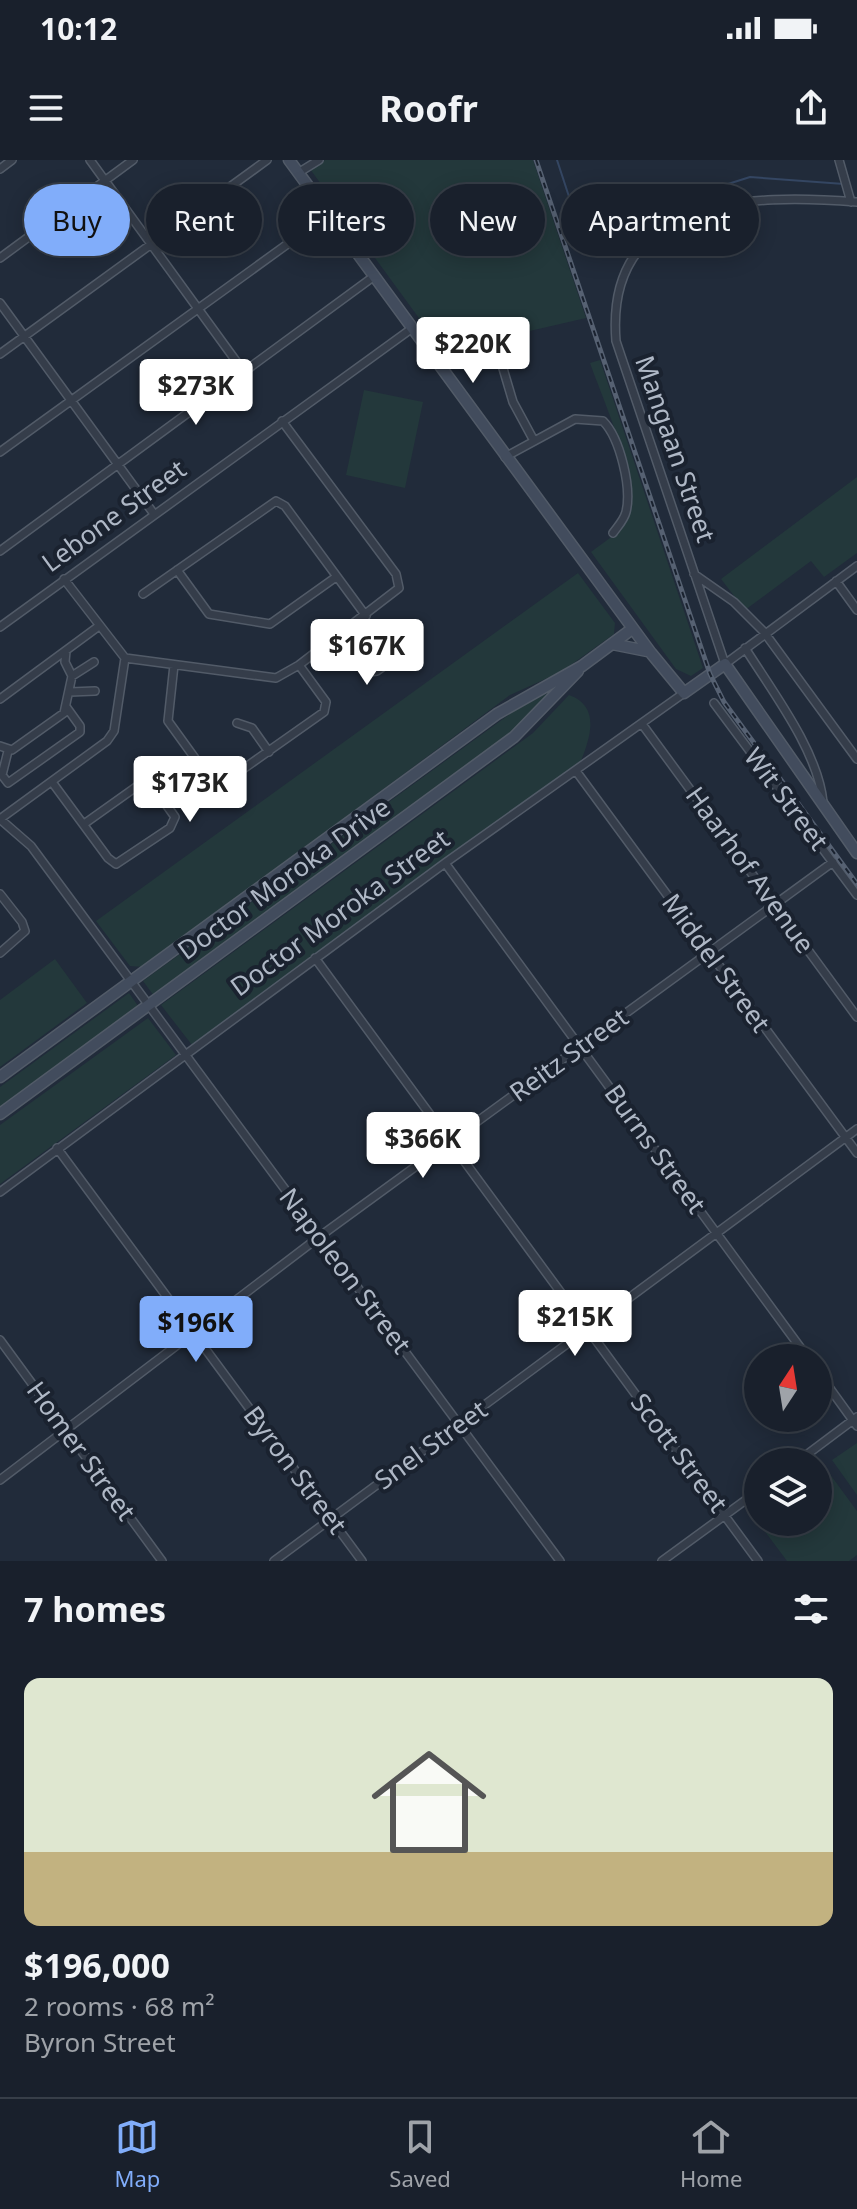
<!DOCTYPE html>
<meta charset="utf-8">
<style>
:root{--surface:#19202c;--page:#222834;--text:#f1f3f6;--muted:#9fa3a9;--line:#373e48;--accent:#81adfa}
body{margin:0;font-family:"Noto Sans",sans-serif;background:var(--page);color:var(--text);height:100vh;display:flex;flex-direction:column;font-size:30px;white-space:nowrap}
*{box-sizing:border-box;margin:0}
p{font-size:26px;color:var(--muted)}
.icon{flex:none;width:44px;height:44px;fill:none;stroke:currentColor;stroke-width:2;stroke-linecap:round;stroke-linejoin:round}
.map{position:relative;height:1401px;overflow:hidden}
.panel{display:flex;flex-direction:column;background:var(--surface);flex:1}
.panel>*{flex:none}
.hud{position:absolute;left:24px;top:24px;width:810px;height:72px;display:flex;gap:16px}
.needle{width:52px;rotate:12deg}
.controls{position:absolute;left:744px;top:1184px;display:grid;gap:16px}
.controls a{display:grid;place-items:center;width:88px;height:88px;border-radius:50%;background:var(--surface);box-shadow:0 4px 20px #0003,0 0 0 2px var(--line);font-size:40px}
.price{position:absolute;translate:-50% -68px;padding:0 18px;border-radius:8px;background:#fff;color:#222;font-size:26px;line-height:52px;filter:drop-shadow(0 2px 4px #0008)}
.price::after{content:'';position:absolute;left:50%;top:48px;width:24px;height:18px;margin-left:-12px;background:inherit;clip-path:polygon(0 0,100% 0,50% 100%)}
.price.selected{background:var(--accent);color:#111}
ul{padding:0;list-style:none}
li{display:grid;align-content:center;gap:16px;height:424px;padding:0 24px}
li span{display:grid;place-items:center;height:248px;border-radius:16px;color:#555}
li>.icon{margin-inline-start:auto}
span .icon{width:144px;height:144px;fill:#fffc;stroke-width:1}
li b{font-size:34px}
h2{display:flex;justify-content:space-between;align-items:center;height:96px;padding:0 24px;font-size:34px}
.pill{padding:0 28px;border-radius:36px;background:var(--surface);box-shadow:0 4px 20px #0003,0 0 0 2px var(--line);font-size:28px;line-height:72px}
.pill.selected{background:var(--accent);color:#111}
.status{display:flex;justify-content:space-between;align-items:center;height:56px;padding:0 40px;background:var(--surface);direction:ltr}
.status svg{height:22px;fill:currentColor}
header{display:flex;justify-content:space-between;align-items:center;height:104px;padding:0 24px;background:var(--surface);font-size:36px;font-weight:700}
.dock{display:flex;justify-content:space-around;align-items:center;height:112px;border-top:2px solid var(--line);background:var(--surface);font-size:22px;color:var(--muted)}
.dock a{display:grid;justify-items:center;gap:4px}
.dock .selected{color:var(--accent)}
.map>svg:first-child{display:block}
.green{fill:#23383b}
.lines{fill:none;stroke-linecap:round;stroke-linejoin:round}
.stream{stroke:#344662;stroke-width:2}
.street-casing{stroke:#525b68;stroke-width:10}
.secondary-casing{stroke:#525b68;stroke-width:13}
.street{stroke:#353d4a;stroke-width:7}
.secondary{stroke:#424c5d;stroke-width:10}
.rail-casing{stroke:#566172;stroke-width:5}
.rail{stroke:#1a222f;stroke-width:2;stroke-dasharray:6;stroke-linecap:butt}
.labels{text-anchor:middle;stroke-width:8;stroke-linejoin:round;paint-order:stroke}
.street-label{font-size:26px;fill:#afb8c6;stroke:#1a222f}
</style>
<div class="status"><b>10:12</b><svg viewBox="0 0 49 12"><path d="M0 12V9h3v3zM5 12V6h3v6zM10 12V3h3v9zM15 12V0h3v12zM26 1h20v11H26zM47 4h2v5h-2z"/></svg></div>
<header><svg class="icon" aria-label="menu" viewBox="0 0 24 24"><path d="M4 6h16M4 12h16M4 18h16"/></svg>Roofr<svg class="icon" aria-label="share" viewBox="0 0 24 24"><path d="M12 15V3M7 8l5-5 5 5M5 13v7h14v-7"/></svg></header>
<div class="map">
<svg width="857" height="1401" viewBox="0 0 857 1401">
<rect width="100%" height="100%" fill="#212b3a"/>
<path class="green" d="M 325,0 L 533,0 L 586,158 L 443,191 L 310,9 Z
M 600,200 L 703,508 L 691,516 L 676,509 L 591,392 C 604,382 620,373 627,358 C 642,324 602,238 590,203 Z
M 364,230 L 423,242 L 405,328 L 346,315 Z
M 857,317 L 857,393 L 824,417 L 811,401 L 745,450 L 721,419 Z
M 578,413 L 615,463 L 614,474 L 561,512 L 510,535 L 144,807 L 130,806 L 96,761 Z
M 559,527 L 523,564 L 154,836 L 143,821 L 514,551 Z
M 569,535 C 600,546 591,576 581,601 L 192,885 L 161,845 L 533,573 Z
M 55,799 L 87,843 L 0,907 L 0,840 Z
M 129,833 L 138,846 L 0,947 L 0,927 Z
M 148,858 L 176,895 L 0,1024 L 0,965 Z
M 857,1283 L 857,1335 L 832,1300 Z
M 821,1302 L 857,1351 L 857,1395 L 849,1401 L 787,1401 L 758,1362 L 818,1362 L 818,1305 Z"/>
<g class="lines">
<path class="stream" d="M 557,0 L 576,58 L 596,66 L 750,17 L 844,24"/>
<defs>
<path id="street" d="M 90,0 L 244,212
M 839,0 L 851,42
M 0,9 L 12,0
M 298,13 L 319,0
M 857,42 C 752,34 604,35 616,181 L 725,504 L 857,406
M 0,98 L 133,0
M 0,143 L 154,354
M 0,194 L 267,0
M 502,205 L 513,242 L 533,279
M 0,292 L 329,54
M 505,297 L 575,259 L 603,261 C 620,278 632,328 626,352 C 624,360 618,366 613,373
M 0,391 L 373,117
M 177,410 L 209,454 L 270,464 L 336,417
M 694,414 L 734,442 L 764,472 L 857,599
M 836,421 L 857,450
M 143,434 L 276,341 L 285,346 L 366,456
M 0,467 L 411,169
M 339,475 L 369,512 L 377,511 L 409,488
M 745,488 C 772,531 818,591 823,642
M 125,498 L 276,518 L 299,505 L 399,428 L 396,414 L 282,261
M 174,505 L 168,561 L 210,619 L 219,626 L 324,552 L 326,542 L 299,505
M 72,516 L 94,502
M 70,532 L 95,531
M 0,539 L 99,466
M 714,543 L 857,735
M 237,563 L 252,568 L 269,592
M 642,564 L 857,857
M 0,586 L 12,590 L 64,553 L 72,516 L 65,502 L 66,491
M 8,591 L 2,615 L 8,623 L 80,572 L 80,566 L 67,548
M 576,611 L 857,993
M 52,622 L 108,698 L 116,704 L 170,668 L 175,657 L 153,626 L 143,622 L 84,664
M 0,659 L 31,686 L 560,1401
M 0,659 L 107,581 L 114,571 L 125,498 L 64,419
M 445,703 L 808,1198
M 0,734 L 22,762 L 25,771 L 0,793
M 315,798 L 758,1401
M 57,988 L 362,1401
M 0,1032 L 445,703 L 684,533
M 0,1180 L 162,1401
M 818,1212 L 857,1266
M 797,1302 L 857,1257
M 0,1320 L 319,1077 L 833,702
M 274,1401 L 857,969
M 662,1401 L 758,1331"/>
<path id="secondary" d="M 289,0 L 651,493 L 684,533 L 725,504 L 857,693
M 612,484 L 647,491
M 0,917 L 497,554 L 582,506 L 632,469
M 0,954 L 514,577 L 578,511"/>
</defs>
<use href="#street" class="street-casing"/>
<use href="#secondary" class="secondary-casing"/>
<use href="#street" class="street"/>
<use href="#secondary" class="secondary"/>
<defs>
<path id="rail" d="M 536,0 L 710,514 L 724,542 L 857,724"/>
</defs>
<use href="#rail" class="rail-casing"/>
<use href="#rail" class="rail"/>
</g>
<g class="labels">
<g class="street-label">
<text transform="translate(675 289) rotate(71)" y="9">Mangaan Street</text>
<text transform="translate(114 356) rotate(-36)" y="9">Lebone Street</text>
<text transform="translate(786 639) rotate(53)" y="9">Wit Street</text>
<text transform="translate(750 710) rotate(54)" y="9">Haarhof Avenue</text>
<text transform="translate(284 719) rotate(-36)" y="9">Doctor Moroka Drive</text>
<text transform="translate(340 753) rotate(-36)" y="9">Doctor Moroka Street</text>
<text transform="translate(716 803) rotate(54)" y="9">Middel Street</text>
<text transform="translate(569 895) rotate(-36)" y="9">Reitz Street</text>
<text transform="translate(655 989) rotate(54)" y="9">Burns Street</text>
<text transform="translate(345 1111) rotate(53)" y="9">Napoleon Street</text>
<text transform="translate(431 1285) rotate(-36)" y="9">Snel Street</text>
<text transform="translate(81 1291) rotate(54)" y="9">Homer Street</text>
<text transform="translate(679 1293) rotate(53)" y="9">Scott Street</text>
<text transform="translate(295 1310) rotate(53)" y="9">Byron Street</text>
</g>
</g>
</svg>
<div class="controls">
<a><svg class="needle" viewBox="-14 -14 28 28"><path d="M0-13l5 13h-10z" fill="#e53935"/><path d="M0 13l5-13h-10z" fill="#9fa3a9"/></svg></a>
<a><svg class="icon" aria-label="layers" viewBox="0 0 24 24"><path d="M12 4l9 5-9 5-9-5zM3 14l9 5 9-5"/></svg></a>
</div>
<b class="price" style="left:473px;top:225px">$220K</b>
<b class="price" style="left:196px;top:267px">$273K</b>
<b class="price" style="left:367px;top:527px">$167K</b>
<b class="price" style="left:190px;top:664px">$173K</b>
<b class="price" style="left:423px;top:1020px">$366K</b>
<b class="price" style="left:575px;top:1198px">$215K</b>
<b class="price selected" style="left:196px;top:1204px">$196K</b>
<div class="hud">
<a class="pill selected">Buy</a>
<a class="pill">Rent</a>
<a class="pill">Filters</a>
<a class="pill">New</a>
<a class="pill">Apartment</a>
</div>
</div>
<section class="panel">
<h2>7 homes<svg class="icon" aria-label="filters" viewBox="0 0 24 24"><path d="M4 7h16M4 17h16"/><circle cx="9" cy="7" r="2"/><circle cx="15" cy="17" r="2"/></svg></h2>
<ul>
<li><span style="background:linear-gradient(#dfe7d0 70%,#c2b280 0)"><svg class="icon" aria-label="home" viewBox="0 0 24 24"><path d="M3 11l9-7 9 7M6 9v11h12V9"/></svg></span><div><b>$196,000</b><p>2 rooms · 68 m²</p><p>Byron Street</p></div></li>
</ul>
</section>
<nav class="dock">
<a class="selected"><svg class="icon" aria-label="map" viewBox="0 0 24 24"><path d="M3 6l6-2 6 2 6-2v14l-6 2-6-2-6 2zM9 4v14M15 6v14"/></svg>Map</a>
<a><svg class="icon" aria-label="saved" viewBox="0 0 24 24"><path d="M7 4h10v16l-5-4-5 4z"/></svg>Saved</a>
<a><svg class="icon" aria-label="home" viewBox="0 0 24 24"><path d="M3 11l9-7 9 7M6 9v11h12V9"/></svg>Home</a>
</nav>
